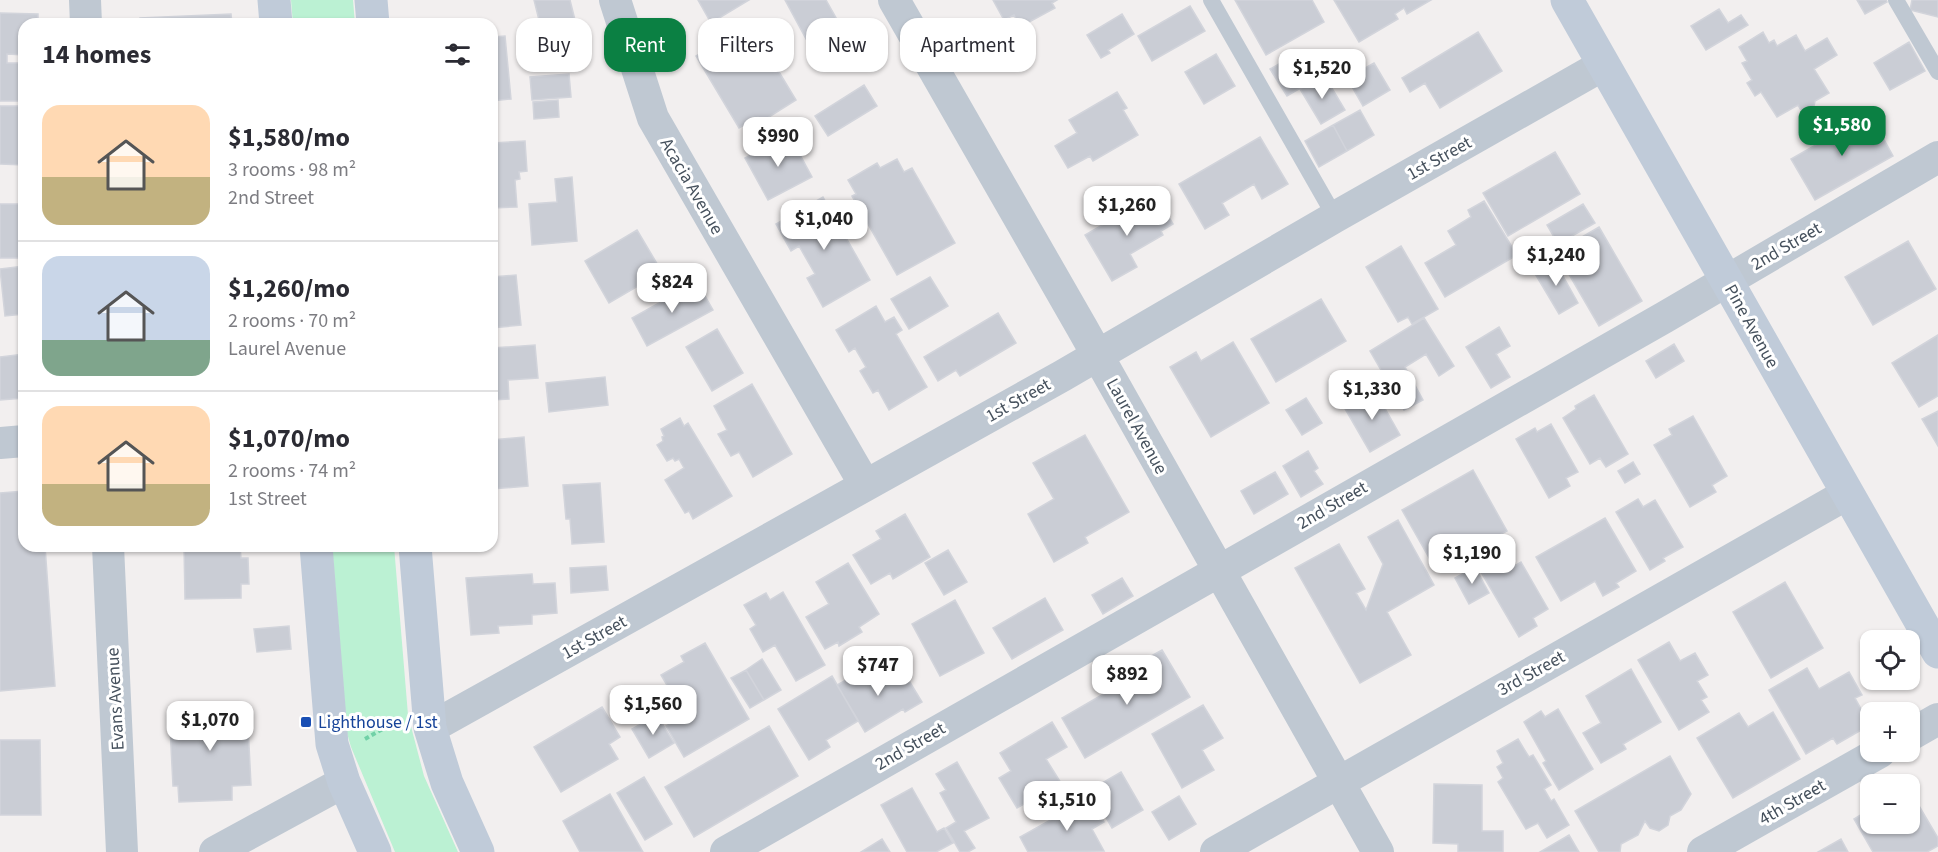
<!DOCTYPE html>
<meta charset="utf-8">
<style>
:root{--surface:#fff;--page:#f7f7f7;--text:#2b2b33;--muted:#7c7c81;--line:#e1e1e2;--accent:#0b8043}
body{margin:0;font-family:"Source Sans 3",sans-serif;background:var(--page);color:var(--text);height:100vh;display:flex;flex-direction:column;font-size:22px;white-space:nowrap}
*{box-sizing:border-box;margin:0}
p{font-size:20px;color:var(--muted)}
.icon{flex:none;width:33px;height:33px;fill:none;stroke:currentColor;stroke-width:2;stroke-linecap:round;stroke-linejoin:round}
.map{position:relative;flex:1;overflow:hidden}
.drawer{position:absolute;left:18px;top:18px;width:480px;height:534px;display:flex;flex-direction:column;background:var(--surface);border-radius:18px;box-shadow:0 2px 4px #0004}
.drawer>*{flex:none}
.hud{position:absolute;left:516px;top:18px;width:570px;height:54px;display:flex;gap:12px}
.controls{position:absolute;left:1860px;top:630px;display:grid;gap:12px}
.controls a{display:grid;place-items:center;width:60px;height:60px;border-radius:12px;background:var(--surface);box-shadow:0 2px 4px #0004;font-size:30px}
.price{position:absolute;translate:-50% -51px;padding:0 14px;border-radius:12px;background:#fff;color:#222;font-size:20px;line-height:39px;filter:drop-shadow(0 2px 3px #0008)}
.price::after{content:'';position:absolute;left:50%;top:36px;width:18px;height:14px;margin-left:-9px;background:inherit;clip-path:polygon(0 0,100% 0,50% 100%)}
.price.current{background:var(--accent);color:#fff}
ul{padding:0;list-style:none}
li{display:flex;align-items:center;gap:18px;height:150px;padding:0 24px}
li+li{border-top:2px solid var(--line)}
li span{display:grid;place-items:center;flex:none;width:168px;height:120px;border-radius:18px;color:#555}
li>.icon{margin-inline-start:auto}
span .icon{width:72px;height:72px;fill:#fffc;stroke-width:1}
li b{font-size:26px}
h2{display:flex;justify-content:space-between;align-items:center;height:72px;padding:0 24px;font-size:26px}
.chip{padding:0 21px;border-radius:18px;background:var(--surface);box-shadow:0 2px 4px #0004;font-size:21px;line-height:54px}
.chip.current{background:var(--accent);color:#fff}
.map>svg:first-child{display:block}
.green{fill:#bbf1d3}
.building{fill:#cacdd5;stroke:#d2d4db;stroke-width:1.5}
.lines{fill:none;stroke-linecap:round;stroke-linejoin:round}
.path{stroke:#71d1a7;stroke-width:4;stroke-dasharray:4.5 3;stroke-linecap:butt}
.lane{stroke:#bfc8d2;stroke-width:16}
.street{stroke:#bfc8d2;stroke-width:32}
.secondary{stroke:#c0cbd9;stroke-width:33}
.transit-dot{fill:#1a4fb4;stroke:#fff;stroke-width:2}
.labels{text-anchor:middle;stroke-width:6;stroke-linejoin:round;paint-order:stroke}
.street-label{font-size:18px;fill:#46515d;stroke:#fff}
.transit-label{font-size:18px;fill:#164399;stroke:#fff;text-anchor:start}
</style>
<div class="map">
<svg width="1938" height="852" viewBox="0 0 1938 852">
<rect width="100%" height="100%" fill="#f2efef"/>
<path class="green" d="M 291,0 L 353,0 L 355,24 L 293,24 Z
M 332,546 L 394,546 L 408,715 L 424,776 L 458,852 L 395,852 L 351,747 L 347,733 Z"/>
<path class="building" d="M 534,0 L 570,0 L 575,20 L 541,28 Z
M 698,0 L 749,0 L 711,23 Z
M 785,0 L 826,0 L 844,32 L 812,50 Z
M 993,0 L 1057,0 L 1052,3 L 1055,8 L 1020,27 L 1014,15 L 1004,20 Z
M 1235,0 L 1312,0 L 1324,22 L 1266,55 Z
M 1334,0 L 1431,0 L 1407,14 L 1404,8 L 1395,14 L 1398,19 L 1359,42 Z
M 1857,0 L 1886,0 L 1887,2 L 1865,14 Z
M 1912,0 L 1938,0 L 1938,17 L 1910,10 Z
M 1190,6 L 1205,31 L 1152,61 L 1138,36 Z
M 1719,9 L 1728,23 L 1741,15 L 1748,25 L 1706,50 L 1691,26 Z
M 0,13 L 38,14 L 38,24 L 24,24 L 24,55 L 7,54 L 7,63 L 24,63 L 24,101 L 0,101 Z
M 231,14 L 232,24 L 140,24 L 140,18 Z
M 1122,14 L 1134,34 L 1108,50 L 1110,53 L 1101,58 L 1087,35 Z
M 753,22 L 758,30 L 767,25 L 788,60 L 776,67 L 796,100 L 761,122 L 758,117 L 739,128 L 696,56 Z
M 1478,32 L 1502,71 L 1440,108 L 1425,83 L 1410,92 L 1402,78 Z
M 1763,32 L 1769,43 L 1774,40 L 1777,46 L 1796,35 L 1805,51 L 1827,38 L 1837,55 L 1814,69 L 1829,93 L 1815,101 L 1814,106 L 1805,111 L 1801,110 L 1798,105 L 1777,117 L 1761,92 L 1755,96 L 1747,83 L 1752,80 L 1742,63 L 1747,61 L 1739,47 Z
M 505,36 L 511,99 L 492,101 L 492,37 Z
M 1909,42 L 1925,71 L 1890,90 L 1874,63 Z
M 1216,54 L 1235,86 L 1204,104 L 1185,72 Z
M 1295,55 L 1311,82 L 1287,96 L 1270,69 Z
M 1374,63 L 1390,90 L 1363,106 L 1347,78 Z
M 569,74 L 571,97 L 532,100 L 530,77 Z
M 1324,75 L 1345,110 L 1321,124 L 1300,89 Z
M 864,85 L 877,106 L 828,136 L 815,116 Z
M 1117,92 L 1127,108 L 1123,110 L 1138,135 L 1093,161 L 1090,156 L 1068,168 L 1055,146 L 1077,133 L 1069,120 Z
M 558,100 L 559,117 L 534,119 L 533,102 Z
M 0,106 L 24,106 L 24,165 L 0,164 Z
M 1360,110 L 1374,135 L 1347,151 L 1333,125 Z
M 1870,114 L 1893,156 L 1815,200 L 1791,159 Z
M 1333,125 L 1347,151 L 1319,167 L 1305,141 Z
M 784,137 L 794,155 L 799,153 L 812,177 L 768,200 L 745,158 Z
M 1260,137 L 1288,184 L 1262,199 L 1254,184 L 1222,203 L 1229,215 L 1205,229 L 1179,184 Z
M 525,141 L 527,171 L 519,172 L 520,179 L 515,180 L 517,207 L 492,208 L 492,143 Z
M 1555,152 L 1580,194 L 1508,236 L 1483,193 Z
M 897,159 L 904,172 L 912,168 L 955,243 L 897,275 L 852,196 L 856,194 L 848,180 L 877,163 L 880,168 Z
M 572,177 L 577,241 L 532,245 L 529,204 L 557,202 L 555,179 Z
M 823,197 L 870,280 L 823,307 L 807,278 L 815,274 L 799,246 L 791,251 L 776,224 Z
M 1145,200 L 1153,214 L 1163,207 L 1173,224 L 1161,231 L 1163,235 L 1130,254 L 1137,267 L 1112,281 L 1085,235 Z
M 1484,201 L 1517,255 L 1445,297 L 1425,263 L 1456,245 L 1448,231 L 1471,217 L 1468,210 Z
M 0,204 L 24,204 L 24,258 L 0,258 Z
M 1583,204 L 1595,223 L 1558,244 L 1547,225 Z
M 1599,227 L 1642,301 L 1599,326 L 1556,252 Z
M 637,230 L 662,272 L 609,303 L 585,261 Z
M 1908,241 L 1936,289 L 1873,325 L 1845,277 Z
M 1401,246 L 1438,309 L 1412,324 L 1408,317 L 1398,322 L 1366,267 Z
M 1554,260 L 1578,303 L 1559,314 L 1534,272 Z
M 24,266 L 24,314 L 5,316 L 0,269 Z
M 516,275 L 521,325 L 492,328 L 492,277 Z
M 930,277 L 948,306 L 909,329 L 891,299 Z
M 697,282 L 713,310 L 647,346 L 632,318 Z
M 1321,299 L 1346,341 L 1276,382 L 1251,339 Z
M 876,306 L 885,322 L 894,317 L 902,330 L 896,334 L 927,387 L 889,410 L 878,390 L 873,393 L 860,371 L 866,367 L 855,348 L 849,352 L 836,330 Z
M 998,313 L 1016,343 L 960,376 L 956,370 L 938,381 L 924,357 Z
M 1424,318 L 1454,366 L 1439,376 L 1426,354 L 1405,367 L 1423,400 L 1404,410 L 1370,351 Z
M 1499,327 L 1510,346 L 1496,354 L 1510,377 L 1491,388 L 1466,347 Z
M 717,329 L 743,373 L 712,391 L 686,347 Z
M 1938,335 L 1938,396 L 1919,407 L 1892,363 Z
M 1233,342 L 1269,403 L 1211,437 L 1170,367 L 1196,352 L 1201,361 Z
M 1674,344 L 1684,361 L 1656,378 L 1646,361 Z
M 535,345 L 538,378 L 508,380 L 509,399 L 492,400 L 492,348 Z
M 24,354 L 24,398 L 0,400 L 0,357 Z
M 605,377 L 608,405 L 549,412 L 546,383 Z
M 752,384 L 792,454 L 753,477 L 739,452 L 731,456 L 718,434 L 727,430 L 714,406 Z
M 1374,389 L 1400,435 L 1370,452 L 1344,407 Z
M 1594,395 L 1628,454 L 1606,467 L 1600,458 L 1590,464 L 1563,418 L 1576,409 L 1575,406 Z
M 1306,398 L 1322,423 L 1302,435 L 1286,410 Z
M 1938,411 L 1938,446 L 1922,419 Z
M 1693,416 L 1727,476 L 1712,485 L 1716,492 L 1690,507 L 1654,445 L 1672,435 L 1669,429 Z
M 680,418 L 684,426 L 688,423 L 732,496 L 693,519 L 689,511 L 685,513 L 665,480 L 684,468 L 679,459 L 675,461 L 673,458 L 667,461 L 657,445 L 663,441 L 662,437 L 664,436 L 661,429 Z
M 1551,424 L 1578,472 L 1566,478 L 1570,486 L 1549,498 L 1516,439 L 1535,428 L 1537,432 Z
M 1085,435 L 1129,512 L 1085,537 L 1088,543 L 1054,562 L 1028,514 L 1054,499 L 1033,463 Z
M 524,437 L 528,486 L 492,489 L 492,440 Z
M 1308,451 L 1318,468 L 1314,471 L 1323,484 L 1301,497 L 1283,466 Z
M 1633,462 L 1640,474 L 1625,483 L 1618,471 Z
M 1473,470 L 1507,531 L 1436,570 L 1402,510 Z
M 1275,472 L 1288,494 L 1254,514 L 1241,491 Z
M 600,483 L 604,542 L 572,544 L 570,519 L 566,519 L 563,485 Z
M 24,491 L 24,546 L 45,546 L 55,686 L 0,691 L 0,493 Z
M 1638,499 L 1643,507 L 1655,500 L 1683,547 L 1663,558 L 1665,561 L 1650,570 L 1616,512 Z
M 905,514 L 930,557 L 893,579 L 890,573 L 871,584 L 853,555 L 881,539 L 876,531 Z
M 1605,518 L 1636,571 L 1616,583 L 1619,587 L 1603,596 L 1595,581 L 1561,601 L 1536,557 Z
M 1398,520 L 1434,585 L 1387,612 L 1411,655 L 1360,683 L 1295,568 L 1339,544 L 1365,589 L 1356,593 L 1366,610 L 1383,564 L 1368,537 Z
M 184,546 L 240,546 L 241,558 L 248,558 L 249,584 L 241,584 L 241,598 L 185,599 Z
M 948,550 L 967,582 L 944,595 L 925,563 Z
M 1502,560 L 1508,570 L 1521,562 L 1548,609 L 1533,618 L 1537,626 L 1519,637 L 1481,572 Z
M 848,563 L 879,614 L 859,627 L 862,632 L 839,646 L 838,642 L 825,649 L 806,617 L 829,604 L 816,582 Z
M 606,566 L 608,590 L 571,593 L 570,568 Z
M 1475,567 L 1489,593 L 1469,604 L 1455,578 Z
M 532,574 L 533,584 L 555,583 L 557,613 L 532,615 L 532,624 L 498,626 L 499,633 L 471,635 L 466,578 Z
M 1122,578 L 1133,596 L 1103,614 L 1092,595 Z
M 1785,582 L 1823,648 L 1771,678 L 1733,612 Z
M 783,592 L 825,665 L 796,681 L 775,645 L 763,652 L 750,629 L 756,625 L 744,605 L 766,593 L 770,600 Z
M 1045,598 L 1063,630 L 1012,659 L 993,628 Z
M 955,600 L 984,653 L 940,676 L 912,624 Z
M 289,626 L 291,649 L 257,652 L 254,629 Z
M 1669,642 L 1680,661 L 1695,653 L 1708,675 L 1697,681 L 1707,697 L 1701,700 L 1709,712 L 1679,730 L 1638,660 Z
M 705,643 L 749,719 L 684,757 L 666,726 L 682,717 L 679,712 L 676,714 L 665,695 L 671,692 L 661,675 L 684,662 L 681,656 Z
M 1162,650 L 1190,697 L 1085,758 L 1062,718 L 1145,670 L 1140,662 Z
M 762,659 L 781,690 L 764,700 L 746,670 Z
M 869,667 L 878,683 L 902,669 L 922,702 L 905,712 L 903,709 L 865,732 L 837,685 Z
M 1807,668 L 1819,689 L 1849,672 L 1862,695 L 1855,698 L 1870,725 L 1837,744 L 1833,738 L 1806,754 L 1769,690 Z
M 1631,669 L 1661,722 L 1623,744 L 1626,749 L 1601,763 L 1583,733 L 1601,723 L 1586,696 Z
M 746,670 L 764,700 L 750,708 L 731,678 Z
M 832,676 L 858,721 L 826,740 L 830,747 L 809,760 L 778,709 Z
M 215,702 L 215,708 L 247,706 L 251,785 L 232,786 L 232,800 L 179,802 L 178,786 L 173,786 L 170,727 L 179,727 L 178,713 L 192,712 L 191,703 Z
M 1203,705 L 1223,738 L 1202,750 L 1214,770 L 1182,788 L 1152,734 Z
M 602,707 L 620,737 L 609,744 L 618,759 L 561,792 L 534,747 Z
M 1558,709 L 1593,769 L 1559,790 L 1543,763 L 1546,761 L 1524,722 L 1541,711 L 1545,717 Z
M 1773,712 L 1800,759 L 1733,798 L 1697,738 L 1739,713 L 1748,727 Z
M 657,715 L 674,743 L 649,758 L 632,729 Z
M 1052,722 L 1067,747 L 1046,759 L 1061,783 L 1017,808 L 999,778 L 1011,771 L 1000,753 Z
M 769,726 L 798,776 L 694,837 L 665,787 Z
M 1518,739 L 1529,757 L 1533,755 L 1551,785 L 1544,789 L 1551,801 L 1554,799 L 1569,825 L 1547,838 L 1538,823 L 1526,829 L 1498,782 L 1503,778 L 1497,767 L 1503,763 L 1497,751 Z
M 0,740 L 40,740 L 41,815 L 0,815 Z
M 1670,756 L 1691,794 L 1681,810 L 1670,816 L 1668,825 L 1659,831 L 1650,828 L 1645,821 L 1638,835 L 1621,844 L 1620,852 L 1599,852 L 1575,811 Z
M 957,762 L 989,818 L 964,831 L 975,848 L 968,852 L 960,852 L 946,828 L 956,822 L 940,793 L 946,790 L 936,774 Z
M 1121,772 L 1143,810 L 1112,828 L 1090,790 Z
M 644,777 L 672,824 L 645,840 L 617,793 Z
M 1434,784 L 1482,785 L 1482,831 L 1503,831 L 1503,852 L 1458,852 L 1458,844 L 1433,843 Z
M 912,788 L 937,832 L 944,828 L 953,843 L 936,852 L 907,852 L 881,805 Z
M 610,794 L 643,852 L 580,852 L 563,821 Z
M 1912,794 L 1938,838 L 1938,846 L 1927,852 L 1873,852 L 1854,819 L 1870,809 L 1870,824 L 1910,824 L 1910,795 Z
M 1179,796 L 1196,824 L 1169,840 L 1152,812 Z
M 1090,798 L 1104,822 L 1092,829 L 1104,851 L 1028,852 L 1020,837 Z
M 1569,835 L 1579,852 L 1540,852 Z
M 882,839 L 890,852 L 861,852 Z
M 1841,839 L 1848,852 L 1818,852 Z"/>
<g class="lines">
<path class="path" d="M 365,739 L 395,722"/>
<path class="lane" d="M 1211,0 L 1335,217
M 1896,0 L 1938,72"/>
<path class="street" d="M 85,0 L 86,24
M 615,0 L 653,118 L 865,485
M 894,0 L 1081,326 L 1378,852
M 0,443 L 24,441
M 108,546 L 122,852
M 430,728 L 1062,376 L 1335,217 L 1603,65
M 1910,735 L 1938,719
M 215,852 L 344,782
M 726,852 L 1665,317 L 1938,157
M 1216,852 L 1847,494
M 1703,852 L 1880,752"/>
<path class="secondary" d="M 274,0 L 276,24
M 371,0 L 373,24
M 1567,0 L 1938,652
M 316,546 L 332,744 L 344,782 L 375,852
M 415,546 L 430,728 L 447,783 L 478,852"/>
</g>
<rect class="transit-dot" x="300" y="716" width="12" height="12" rx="3"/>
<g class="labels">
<g class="street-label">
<text transform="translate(1439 158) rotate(-29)" y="6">1st Street</text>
<text transform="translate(692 186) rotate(60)" y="6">Acacia Avenue</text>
<text transform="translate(1786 246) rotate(-30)" y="6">2nd Street</text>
<text transform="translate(1752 326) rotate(61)" y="6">Pine Avenue</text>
<text transform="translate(1018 400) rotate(-29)" y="6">1st Street</text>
<text transform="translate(1137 426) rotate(61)" y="6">Laurel Avenue</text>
<text transform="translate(1332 505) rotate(-30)" y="6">2nd Street</text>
<text transform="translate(594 637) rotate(-29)" y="6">1st Street</text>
<text transform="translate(1531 673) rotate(-29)" y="6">3rd Street</text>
<text transform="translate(115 699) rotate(-93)" y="6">Evans Avenue</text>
<text transform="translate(910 746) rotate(-30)" y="6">2nd Street</text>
<text transform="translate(1792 802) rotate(-30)" y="6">4th Street</text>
</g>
<g class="transit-label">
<text x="318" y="728">Lighthouse / 1st</text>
</g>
</g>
</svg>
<div class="controls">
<a><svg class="icon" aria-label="locate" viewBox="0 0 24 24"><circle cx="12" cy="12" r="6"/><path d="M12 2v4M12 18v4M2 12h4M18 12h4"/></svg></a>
<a>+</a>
<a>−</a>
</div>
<b class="price" style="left:1322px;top:100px">$1,520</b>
<b class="price current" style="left:1842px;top:157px">$1,580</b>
<b class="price" style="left:778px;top:168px">$990</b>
<b class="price" style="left:1127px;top:237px">$1,260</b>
<b class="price" style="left:824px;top:251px">$1,040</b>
<b class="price" style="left:1556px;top:287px">$1,240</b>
<b class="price" style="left:672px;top:314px">$824</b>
<b class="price" style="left:1372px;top:421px">$1,330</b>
<b class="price" style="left:1472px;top:585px">$1,190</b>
<b class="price" style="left:878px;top:697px">$747</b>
<b class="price" style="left:1127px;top:706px">$892</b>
<b class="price" style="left:653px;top:736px">$1,560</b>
<b class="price" style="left:210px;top:752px">$1,070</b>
<b class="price" style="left:1067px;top:832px">$1,510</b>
<div class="hud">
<a class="chip">Buy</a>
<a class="chip current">Rent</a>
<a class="chip">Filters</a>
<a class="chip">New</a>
<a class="chip">Apartment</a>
</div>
<section class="drawer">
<h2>14 homes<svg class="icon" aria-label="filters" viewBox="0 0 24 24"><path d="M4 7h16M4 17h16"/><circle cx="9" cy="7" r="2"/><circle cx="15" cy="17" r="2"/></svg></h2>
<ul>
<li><span style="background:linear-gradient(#ffd9b3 60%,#c2b280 0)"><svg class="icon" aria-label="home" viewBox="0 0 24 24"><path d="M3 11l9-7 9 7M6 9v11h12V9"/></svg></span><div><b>$1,580/mo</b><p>3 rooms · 98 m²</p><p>2nd Street</p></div></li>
<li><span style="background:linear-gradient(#c9d6e8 70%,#7fa58c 0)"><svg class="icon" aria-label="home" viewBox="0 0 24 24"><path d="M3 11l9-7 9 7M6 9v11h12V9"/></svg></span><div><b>$1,260/mo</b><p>2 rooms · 70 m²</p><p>Laurel Avenue</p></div></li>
<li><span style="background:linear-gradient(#ffd9b3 65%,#c2b280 0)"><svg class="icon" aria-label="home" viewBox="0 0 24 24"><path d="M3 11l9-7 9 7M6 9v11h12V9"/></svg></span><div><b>$1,070/mo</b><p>2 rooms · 74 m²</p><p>1st Street</p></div></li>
</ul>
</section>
</div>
